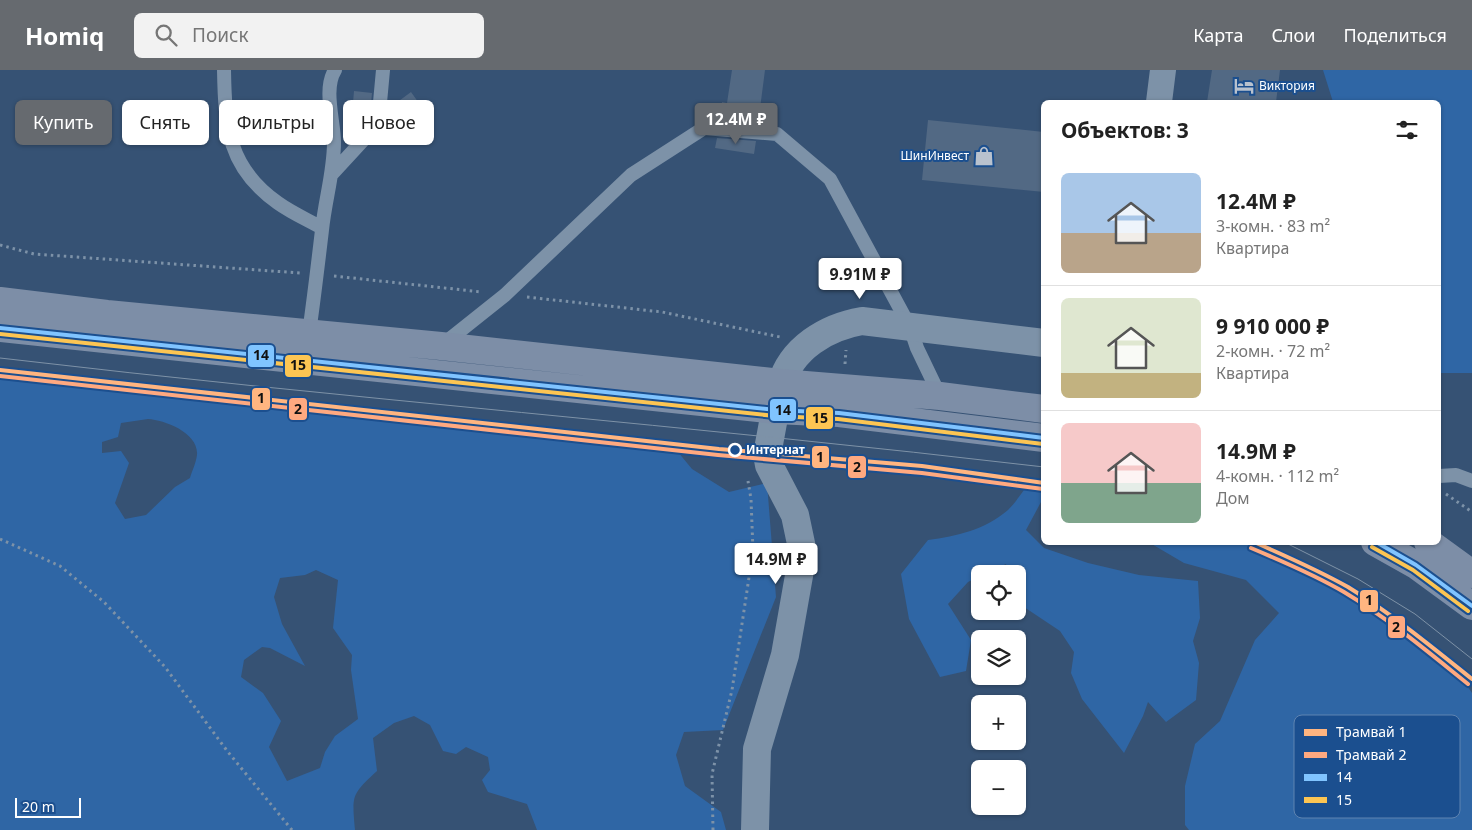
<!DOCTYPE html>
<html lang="ru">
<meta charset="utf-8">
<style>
:root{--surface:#fff;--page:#f2f2f2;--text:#222;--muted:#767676;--line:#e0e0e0;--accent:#666a6f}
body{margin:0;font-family:"Noto Sans",sans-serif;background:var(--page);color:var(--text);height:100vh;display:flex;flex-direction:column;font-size:19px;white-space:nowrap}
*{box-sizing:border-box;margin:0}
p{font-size:16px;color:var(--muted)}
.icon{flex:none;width:28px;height:28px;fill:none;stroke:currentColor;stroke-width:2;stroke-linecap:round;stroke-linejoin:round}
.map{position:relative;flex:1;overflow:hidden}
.side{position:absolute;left:1041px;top:30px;width:400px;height:445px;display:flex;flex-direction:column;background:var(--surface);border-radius:8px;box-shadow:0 1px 4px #0004}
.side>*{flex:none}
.guide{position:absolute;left:15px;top:30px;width:475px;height:45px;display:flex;gap:10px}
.tools{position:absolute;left:971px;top:495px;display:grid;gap:10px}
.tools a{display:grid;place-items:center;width:55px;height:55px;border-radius:8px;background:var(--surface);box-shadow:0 1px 4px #0004;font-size:25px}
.scale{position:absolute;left:15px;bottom:12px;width:66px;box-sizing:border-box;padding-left:5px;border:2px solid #fff;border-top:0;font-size:14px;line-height:18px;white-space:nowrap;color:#fff;-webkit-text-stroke:4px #1b4f8f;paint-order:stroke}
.price{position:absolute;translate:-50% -42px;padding:0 11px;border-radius:5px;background:#fff;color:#222;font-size:16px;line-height:32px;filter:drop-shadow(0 1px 2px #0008)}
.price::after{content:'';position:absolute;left:50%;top:30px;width:15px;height:11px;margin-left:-8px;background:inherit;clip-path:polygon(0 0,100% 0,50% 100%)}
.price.on{background:var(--accent);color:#fff}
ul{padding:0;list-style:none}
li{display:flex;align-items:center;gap:15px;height:125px;padding:0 20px}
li+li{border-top:1px solid var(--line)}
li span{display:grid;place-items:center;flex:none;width:140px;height:100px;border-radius:8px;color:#555}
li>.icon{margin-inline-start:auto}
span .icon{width:60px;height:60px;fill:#fffc;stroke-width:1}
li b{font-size:21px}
h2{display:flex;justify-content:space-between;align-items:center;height:60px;padding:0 20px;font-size:21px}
.tag{padding:0 18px;border-radius:8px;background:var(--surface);box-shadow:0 1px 4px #0004;font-size:18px;line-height:45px}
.tag.on{background:var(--accent);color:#fff}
header{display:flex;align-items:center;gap:30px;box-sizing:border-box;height:70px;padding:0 25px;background:var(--accent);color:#fff}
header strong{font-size:24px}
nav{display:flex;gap:28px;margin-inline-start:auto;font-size:18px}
.search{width:350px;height:45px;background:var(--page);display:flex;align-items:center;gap:12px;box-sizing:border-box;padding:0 18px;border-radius:8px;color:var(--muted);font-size:19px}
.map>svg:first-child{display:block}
.green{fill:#2f66a5;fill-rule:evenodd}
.building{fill:#526984}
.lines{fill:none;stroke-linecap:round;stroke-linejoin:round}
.path{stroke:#7d92a8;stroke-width:3;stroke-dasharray:2.5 4;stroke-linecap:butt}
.service{stroke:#7d92a8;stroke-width:14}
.minor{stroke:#7d92a8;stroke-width:26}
.tertiary{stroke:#7d92a8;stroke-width:28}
.primary{stroke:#7d8ea7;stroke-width:28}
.tram{stroke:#7e92a7;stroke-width:1}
.bus-1-casing{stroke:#1b4f8f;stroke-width:8}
.bus-2-casing{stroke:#1b4f8f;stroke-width:8}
.bus-1{stroke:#80c4ff;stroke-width:4}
.bus-2{stroke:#fcc553;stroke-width:4}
.tram-1-casing{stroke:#1b4f8f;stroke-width:8}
.tram-2-casing{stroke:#1b4f8f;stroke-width:8}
.tram-1{stroke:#ffb580;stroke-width:4}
.tram-2{stroke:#ffa980;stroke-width:4}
.stop-dot{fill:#1b4f8f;stroke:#fff;stroke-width:2.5}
.labels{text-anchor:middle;stroke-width:4;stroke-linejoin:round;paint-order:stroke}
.poi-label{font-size:12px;fill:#fff;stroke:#1b4f8f;text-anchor:start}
.stop-label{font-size:12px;font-weight:bold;fill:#fff;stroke:#1b4f8f;text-anchor:start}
.key{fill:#1b4f8f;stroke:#5f84b1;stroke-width:1}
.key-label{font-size:14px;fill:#fff}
.line-badge{stroke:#1b4f8f;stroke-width:2}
.pale-badge-label{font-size:14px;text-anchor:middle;font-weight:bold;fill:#111}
</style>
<header>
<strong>Homiq</strong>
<div class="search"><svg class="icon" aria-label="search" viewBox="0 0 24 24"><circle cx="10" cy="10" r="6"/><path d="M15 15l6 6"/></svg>Поиск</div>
<nav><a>Карта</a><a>Слои</a><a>Поделиться</a></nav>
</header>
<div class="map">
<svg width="1472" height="760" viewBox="0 0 1472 760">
<rect width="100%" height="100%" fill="#365274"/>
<path class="green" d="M 1323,0 L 1472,0 L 1472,303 L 1439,303 L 1439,32 L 1333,32 Z
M 0,309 L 273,332 L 673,376 L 692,399 L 729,422 L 767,413 L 776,527 L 723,660 L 684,662 L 676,685 L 685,716 L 721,742 L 726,760 L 537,760 L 527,734 L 488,722 L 482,710 L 490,700 L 488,687 L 466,677 L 456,684 L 443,681 L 430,655 L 414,646 L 394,653 L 373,668 L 377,701 C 351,725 352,725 355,760 L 0,760 ZM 148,349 C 165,350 199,363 197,385 C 196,393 192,401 190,408 L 175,417 L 146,445 L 125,449 L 115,433 L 129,393 L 121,381 L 102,383 L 102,372 L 118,367 L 121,353 ZM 316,500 L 338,510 L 333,558 L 352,585 L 351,600 L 358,649 L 335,666 L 325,682 L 320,698 L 287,711 L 269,677 L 281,651 L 263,623 L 241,607 L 244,590 L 262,577 L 270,578 L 305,596 L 282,554 L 274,527 L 280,508 L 305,505 Z
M 1030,412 L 1044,412 L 1044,432 L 1041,432 L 1026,460 L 1044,478 L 1088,493 L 1139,505 L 1198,511 L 1200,548 L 1193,571 L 1199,593 L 1196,630 L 1166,652 L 1148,632 L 1143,646 L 1124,683 L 1082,629 L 1071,603 L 1074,582 L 1060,561 L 1018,533 L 1018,504 L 1008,504 L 1006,494 L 985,504 L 980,504 L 980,506 L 968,512 L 948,534 L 971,570 L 966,601 L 940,607 L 909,549 L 901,504 L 928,470 C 957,466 985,460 1008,440 C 1016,432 1023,421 1030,412 Z
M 1150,473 L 1257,473 L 1312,503 L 1422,573 L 1459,604 L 1472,623 L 1472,760 L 1189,760 L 1185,755 L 1185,716 L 1195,674 L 1220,651 L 1255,570 L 1279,543 L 1246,510 L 1184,493 Z"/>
<path class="building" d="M 732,0 L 765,0 L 758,54 L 719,50 L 722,32 L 727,33 Z
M 1212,0 L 1280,0 L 1276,32 L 1207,32 Z
M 354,21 L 372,23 L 370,46 L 352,44 Z
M 411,22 L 426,43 L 405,59 L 398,49 L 387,48 L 388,39 Z
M 928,50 L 1044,62 L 1044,122 L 922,110 Z
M 717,68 L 756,71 L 754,84 L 715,78 Z"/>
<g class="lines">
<path class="path" d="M 0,175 L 34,184 L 300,203
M 334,206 L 482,222
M 527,227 L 662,242 L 780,267
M 845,294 L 846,280
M 1446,424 L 1472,442
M 0,469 L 60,496 L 104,532 L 165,597 L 228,682 L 292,760
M 713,760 L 712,704 L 732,620 L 753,481 L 751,429 L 748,411"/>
<path class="service" d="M 224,0 C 225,57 228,98 278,133 C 292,143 308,150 322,158
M 331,105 L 378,54 L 383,0
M 309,263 C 314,228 318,194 322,160 C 325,130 334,102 334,72 C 334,51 323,19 335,0
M 441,276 L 505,225 L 631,105 L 704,58 L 777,64 L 830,109 L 910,257 L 917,278 L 940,326
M 1439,406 L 1456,405 L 1472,411"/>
<path class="minor" d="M 1159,32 L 1163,0"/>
<path class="tertiary" d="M 755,760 L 757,679 L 785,585 L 803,483 L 795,445 L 769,395 L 767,384 C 772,361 775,337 781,315 C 791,278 827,257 862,251 L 1044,273"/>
<path class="primary" d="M 0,231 L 107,244 L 441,276 L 781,313 L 940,326 L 1044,339
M 0,258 L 776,340 L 839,343 L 1044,368
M 1375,472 L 1416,495 L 1472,536
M 1428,472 L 1472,504"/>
<path class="tram" d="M 0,288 C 347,329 696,356 1044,397
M 1284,472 L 1358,509 L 1415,544 L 1472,589"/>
<defs>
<path id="bus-1" d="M 0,258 L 776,340 L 839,343 L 1044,368
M 1376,472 L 1416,495 L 1472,536"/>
<path id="bus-2" d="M 0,264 L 775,346 L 838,349 L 1043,374
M 1372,477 L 1413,500 L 1468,541"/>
</defs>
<use href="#bus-1" class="bus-1-casing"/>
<use href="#bus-2" class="bus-2-casing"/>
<use href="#bus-1" class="bus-1"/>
<use href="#bus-2" class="bus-2"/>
<defs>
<path id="tram-1" d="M 0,300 L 719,379 L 922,396 L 1044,413
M 1254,472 C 1286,486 1318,500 1348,517 C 1392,544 1432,577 1472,609"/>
<path id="tram-2" d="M 0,306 L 718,385 L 922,403 L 1043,419
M 1251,478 C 1282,491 1315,505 1344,522 C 1389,549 1428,582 1468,614"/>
</defs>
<use href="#tram-1" class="tram-1-casing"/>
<use href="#tram-2" class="tram-2-casing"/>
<use href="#tram-1" class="tram-1"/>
<use href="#tram-2" class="tram-2"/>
</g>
<defs>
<symbol id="hotel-bare" viewBox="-9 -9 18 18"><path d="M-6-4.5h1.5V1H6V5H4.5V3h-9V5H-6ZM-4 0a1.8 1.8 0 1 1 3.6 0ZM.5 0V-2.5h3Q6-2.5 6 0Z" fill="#b9c2ce" stroke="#1b4f8f" stroke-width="2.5" paint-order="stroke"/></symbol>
<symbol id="shop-bare" viewBox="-9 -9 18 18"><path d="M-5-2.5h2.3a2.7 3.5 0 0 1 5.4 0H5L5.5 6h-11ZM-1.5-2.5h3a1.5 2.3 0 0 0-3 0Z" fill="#b9c2ce" stroke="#1b4f8f" stroke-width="2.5" paint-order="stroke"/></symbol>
</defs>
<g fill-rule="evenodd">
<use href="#hotel-bare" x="1230" y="2" width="28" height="28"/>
<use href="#shop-bare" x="970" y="72" width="28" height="28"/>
</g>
<circle class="stop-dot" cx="735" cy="380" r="6"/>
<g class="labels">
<g class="poi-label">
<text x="1259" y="20">Виктория</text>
<text x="969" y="90" text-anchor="end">ШинИнвест</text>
</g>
<g class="stop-label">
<text x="746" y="384">Интернат</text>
</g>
</g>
<rect x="1294" y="645" width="166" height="103" rx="8" class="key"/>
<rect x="1304" y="659" width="23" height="7" fill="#ffb580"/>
<rect x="1304" y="682" width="23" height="6" fill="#ffa980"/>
<rect x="1304" y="704" width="23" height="7" fill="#80c4ff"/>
<rect x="1304" y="727" width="23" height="6" fill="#fcc553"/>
<g class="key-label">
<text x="1336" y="667">Трамвай 1</text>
<text x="1336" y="690">Трамвай 2</text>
<text x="1336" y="712">14</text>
<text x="1336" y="735">15</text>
</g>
<g class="line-badge">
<rect x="247" y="274" width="28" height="24" rx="5" fill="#80c4ff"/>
<rect x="284" y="284" width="28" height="24" rx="5" fill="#fcc553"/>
<rect x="251" y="317" width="20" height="24" rx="5" fill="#ffb580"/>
<rect x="288" y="327" width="20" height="24" rx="5" fill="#ffa980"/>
<rect x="769" y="328" width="28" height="24" rx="5" fill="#80c4ff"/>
<rect x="805" y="336" width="29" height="24" rx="5" fill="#fcc553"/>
<rect x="811" y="375" width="19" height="24" rx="5" fill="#ffb580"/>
<rect x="847" y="385" width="20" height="24" rx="5" fill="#ffa980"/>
<rect x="1359" y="519" width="20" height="24" rx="5" fill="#ffb580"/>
<rect x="1387" y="545" width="19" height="24" rx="5" fill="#ffa980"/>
</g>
<g class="pale-badge-label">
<text x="261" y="290">14</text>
<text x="298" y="300">15</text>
<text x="261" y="333">1</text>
<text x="298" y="344">2</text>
<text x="783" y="345">14</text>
<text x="820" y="353">15</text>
<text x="820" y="392">1</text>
<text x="857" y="402">2</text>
<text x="1369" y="535">1</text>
<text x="1396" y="562">2</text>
</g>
</svg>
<div class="tools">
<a><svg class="icon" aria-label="locate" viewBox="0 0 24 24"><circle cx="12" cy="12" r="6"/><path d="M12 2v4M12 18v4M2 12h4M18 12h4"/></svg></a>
<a><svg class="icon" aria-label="layers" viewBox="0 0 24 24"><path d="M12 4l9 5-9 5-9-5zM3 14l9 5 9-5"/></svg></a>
<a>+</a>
<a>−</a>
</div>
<div class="scale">20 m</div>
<b class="price on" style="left:736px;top:75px">12.4M ₽</b>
<b class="price" style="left:860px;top:230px">9.91M ₽</b>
<b class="price" style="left:776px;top:515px">14.9M ₽</b>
<div class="guide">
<a class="tag on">Купить</a>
<a class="tag">Снять</a>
<a class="tag">Фильтры</a>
<a class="tag">Новое</a>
</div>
<section class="side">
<h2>Объектов: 3<svg class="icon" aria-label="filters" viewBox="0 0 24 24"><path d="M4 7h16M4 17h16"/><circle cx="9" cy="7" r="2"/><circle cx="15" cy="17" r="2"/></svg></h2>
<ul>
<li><span style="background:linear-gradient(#a9c7e8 60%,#b9a48a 0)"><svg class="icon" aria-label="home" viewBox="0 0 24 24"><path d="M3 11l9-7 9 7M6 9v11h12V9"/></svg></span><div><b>12.4M ₽</b><p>3-комн. · 83 m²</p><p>Квартира</p></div></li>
<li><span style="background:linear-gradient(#dfe7d0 75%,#c2b280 0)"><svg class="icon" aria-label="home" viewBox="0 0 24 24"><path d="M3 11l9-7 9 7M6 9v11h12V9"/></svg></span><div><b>9 910 000 ₽</b><p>2-комн. · 72 m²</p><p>Квартира</p></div></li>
<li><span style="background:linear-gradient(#f6c9c9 60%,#7fa58c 0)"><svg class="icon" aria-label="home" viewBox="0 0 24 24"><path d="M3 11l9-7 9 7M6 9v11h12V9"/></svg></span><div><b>14.9M ₽</b><p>4-комн. · 112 m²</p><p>Дом</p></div></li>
</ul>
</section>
</div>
